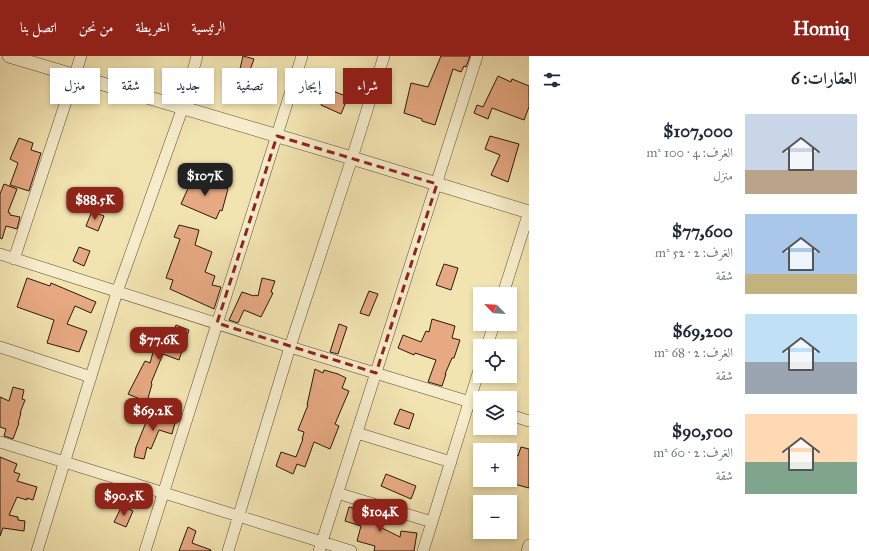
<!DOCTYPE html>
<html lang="ar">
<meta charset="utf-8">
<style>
:root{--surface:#fff;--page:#f2f2f3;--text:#1f2937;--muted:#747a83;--accent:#8f2418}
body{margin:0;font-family:"IM FELL Great Primer",Amiri,serif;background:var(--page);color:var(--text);direction:rtl;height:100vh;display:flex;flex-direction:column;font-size:15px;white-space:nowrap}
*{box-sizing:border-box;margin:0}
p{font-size:13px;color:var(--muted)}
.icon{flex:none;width:22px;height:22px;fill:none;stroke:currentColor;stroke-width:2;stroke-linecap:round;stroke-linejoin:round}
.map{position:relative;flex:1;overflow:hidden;direction:ltr}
.side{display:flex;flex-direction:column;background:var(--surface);width:340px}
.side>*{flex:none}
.banner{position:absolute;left:12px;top:12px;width:380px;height:36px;direction:rtl;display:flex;gap:8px}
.needle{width:26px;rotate:295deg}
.tools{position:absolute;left:473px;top:231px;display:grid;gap:8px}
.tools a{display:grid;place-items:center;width:44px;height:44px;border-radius:0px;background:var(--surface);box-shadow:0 2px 6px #0003;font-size:20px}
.price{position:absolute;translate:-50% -34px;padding:0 9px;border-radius:8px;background:var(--accent);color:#fff;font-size:13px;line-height:26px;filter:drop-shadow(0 1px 2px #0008)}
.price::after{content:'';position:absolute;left:50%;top:24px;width:12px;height:9px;margin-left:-6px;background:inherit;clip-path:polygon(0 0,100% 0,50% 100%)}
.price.selected{background:#222;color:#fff}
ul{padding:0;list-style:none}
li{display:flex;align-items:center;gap:12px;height:100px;padding:0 12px}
li span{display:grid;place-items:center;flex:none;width:112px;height:80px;border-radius:0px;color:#555}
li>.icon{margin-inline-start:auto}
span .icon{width:48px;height:48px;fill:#fffc;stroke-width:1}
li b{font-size:17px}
h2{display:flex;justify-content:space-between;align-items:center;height:48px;padding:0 12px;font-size:17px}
.tag{padding:0 14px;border-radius:0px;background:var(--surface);box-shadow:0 2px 6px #0003;font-size:14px;line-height:36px}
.tag.selected{background:var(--accent);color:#fff}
header{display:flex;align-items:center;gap:24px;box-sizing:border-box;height:56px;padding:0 20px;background:var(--accent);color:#fff}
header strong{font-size:19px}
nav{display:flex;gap:22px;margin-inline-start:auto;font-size:14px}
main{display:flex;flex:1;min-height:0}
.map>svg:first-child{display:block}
.building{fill:#e7a982;stroke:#27180e}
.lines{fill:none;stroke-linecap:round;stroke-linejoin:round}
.minor-casing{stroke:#5a4b37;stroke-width:12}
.tertiary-casing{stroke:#5a4b37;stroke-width:14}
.minor{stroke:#f7edcc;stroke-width:11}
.tertiary{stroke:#f7edcc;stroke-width:13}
.marked{fill:none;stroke:#8f2418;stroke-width:3;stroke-dasharray:8 5;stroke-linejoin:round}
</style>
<header>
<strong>Homiq</strong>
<nav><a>الرئيسية</a><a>الخريطة</a><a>من نحن</a><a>اتصل بنا</a></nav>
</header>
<main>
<section class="side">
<h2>العقارات: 6<svg class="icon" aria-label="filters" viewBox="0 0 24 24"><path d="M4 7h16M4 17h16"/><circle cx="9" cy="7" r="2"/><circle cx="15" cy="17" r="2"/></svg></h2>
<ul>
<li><span style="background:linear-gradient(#c9d6e8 70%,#b9a48a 0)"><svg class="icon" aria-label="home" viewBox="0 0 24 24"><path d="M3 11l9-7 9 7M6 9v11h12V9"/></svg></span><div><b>$107,000</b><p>الغرف: 4 · 100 m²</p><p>منزل</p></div></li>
<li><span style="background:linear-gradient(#a9c7e8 75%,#c2b280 0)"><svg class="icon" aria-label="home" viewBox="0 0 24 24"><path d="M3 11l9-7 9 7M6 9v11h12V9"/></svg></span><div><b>$77,600</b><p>الغرف: 2 · 52 m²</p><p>شقة</p></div></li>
<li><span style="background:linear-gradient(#bfe0f5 60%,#9aa5b1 0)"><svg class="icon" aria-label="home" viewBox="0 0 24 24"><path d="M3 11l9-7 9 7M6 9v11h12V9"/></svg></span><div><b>$69,200</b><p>الغرف: 2 · 68 m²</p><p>شقة</p></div></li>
<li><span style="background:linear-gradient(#ffd9b3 60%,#7fa58c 0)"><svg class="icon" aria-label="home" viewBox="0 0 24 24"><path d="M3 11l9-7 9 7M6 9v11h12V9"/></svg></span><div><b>$90,500</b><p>الغرف: 2 · 60 m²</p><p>شقة</p></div></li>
</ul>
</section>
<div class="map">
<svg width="529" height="495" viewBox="0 0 529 495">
<rect width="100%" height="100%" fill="#f2e4b1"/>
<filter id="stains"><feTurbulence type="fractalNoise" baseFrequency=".005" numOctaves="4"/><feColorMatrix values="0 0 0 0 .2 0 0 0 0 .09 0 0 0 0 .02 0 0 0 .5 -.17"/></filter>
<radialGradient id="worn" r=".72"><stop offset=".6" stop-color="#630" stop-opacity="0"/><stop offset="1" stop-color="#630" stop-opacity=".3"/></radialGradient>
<path class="building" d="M 243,0 L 254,3 L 239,45 L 233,43 Z
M 441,0 L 470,0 L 466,11 L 464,10 L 461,16 L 453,13 L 435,69 L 422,65 L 422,63 L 404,57 L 411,27 L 428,31 Z
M 498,20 L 511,26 L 512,23 L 529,30 L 529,51 L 524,64 L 492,52 L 488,63 L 474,57 L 477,49 L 483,51 Z
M 328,33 L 348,41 L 341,58 L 321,49 Z
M 490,80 L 519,88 L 508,126 L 491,119 L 500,99 L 485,93 Z
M 19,82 L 33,87 L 31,94 L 41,97 L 29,135 L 10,129 L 18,107 L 10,103 Z
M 194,119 L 228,133 L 222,155 L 220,154 L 216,163 L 181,148 Z
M 4,128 L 17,133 L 8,156 L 10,157 L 10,159 L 20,161 L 17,173 L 6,170 L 2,183 L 0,182 L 0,138 Z
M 92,155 L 104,160 L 98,175 L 86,170 Z
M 179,169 L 199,174 L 195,189 L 212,196 L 205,216 L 215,220 L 212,229 L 221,231 L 214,253 L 170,233 L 173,224 L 166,222 L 180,183 L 174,181 Z
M 79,191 L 90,195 L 84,210 L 73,205 Z
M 444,208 L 458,212 L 451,234 L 436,229 Z
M 27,222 L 50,230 L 51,227 L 96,246 L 91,257 L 75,250 L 67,268 L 87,275 L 79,296 L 47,287 L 54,264 L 17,251 Z
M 262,222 L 275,225 L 271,236 L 273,237 L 261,261 L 244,254 L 238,267 L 229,264 L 242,236 L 254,240 L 255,239 L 258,240 Z
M 369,235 L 378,238 L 369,260 L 360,257 Z
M 432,263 L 455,270 L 452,282 L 460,284 L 454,302 L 452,302 L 445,318 L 446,318 L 442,330 L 428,326 L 436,304 L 415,297 L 414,299 L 398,292 L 403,279 L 421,286 L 426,275 L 429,276 Z
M 339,268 L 347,271 L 338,298 L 330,296 Z
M 176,269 L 189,274 L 179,304 L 163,298 L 151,327 L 152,328 L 147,346 L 128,338 L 145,305 L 150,307 L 159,275 L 171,282 Z
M 315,313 L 323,317 L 324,314 L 338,318 L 346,322 L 342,332 L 349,335 L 335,368 L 339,370 L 330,393 L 314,386 L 305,411 L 297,408 L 293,418 L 276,410 L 281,396 L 296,401 L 303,383 L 302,383 L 304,376 L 298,374 L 308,349 L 307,349 Z
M 13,331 L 24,334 L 22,343 L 25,344 L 20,357 L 21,357 L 18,367 L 19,367 L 13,383 L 4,380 L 6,373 L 0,371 L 0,341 L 9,345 Z
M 400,353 L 414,358 L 409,373 L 394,368 Z
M 151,354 L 166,360 L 176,363 L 172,378 L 159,374 L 151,393 L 147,391 L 144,403 L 134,401 L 136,391 Z
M 521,391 L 529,393 L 529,432 L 507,426 L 508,424 L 510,424 L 510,416 L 515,398 L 518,400 Z
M 0,401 L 17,408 L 14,416 L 20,418 L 17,425 L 37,431 L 33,444 L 27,442 L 27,444 L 17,441 L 9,459 L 18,461 L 18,464 L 25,465 L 24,475 L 3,472 L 0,480 Z
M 386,418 L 416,430 L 411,443 L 381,430 Z
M 122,450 L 133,455 L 126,471 L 114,466 Z
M 349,451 L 381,460 L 378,470 L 400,481 L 401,475 L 417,477 L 414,495 L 374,495 L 375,490 L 357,485 L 361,470 L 345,465 Z
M 188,471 L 196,475 L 192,487 L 211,494 L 211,495 L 179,495 Z"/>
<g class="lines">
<defs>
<path id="minor" d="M 0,198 L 290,291 L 480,349
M 14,203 L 81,0
M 503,238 L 529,156
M 487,290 L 494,268
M 0,291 L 91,321
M 510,359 L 529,365
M 357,377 L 451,406
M 0,386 L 351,495
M 337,437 L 432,466
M 37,495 L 117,236 L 183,51 L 197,0
M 145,495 L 302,0
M 228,495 L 290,291 L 352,102 L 384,0
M 319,495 L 477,0
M 423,495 L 480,311
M 527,495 L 529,489"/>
<path id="tertiary" d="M 9,0 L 352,102 L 437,128 L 529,156"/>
</defs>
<use href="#minor" class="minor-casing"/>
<use href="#tertiary" class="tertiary-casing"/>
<use href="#minor" class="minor"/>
<use href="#tertiary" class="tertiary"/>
</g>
<path class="marked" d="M 277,80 L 437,128 L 376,317 L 217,267 Z"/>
<rect width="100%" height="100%" filter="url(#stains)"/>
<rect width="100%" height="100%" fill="url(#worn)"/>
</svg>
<div class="tools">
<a><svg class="needle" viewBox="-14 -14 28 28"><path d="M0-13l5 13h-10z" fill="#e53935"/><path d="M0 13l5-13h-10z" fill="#747a83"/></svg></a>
<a><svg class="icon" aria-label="locate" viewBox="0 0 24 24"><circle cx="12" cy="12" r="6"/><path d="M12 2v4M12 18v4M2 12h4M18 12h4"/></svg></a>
<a><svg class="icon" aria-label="layers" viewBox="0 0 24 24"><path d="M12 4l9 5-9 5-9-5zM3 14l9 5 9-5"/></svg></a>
<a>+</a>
<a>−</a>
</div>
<b class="price selected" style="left:205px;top:141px">$107K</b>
<b class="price" style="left:95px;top:165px">$88.5K</b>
<b class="price" style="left:159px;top:305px">$77.6K</b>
<b class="price" style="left:153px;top:376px">$69.2K</b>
<b class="price" style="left:124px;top:461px">$90.5K</b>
<b class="price" style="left:380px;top:477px">$104K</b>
<div class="banner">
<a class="tag selected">شراء</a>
<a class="tag">إيجار</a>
<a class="tag">تصفية</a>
<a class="tag">جديد</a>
<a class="tag">شقة</a>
<a class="tag">منزل</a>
</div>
</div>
</main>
